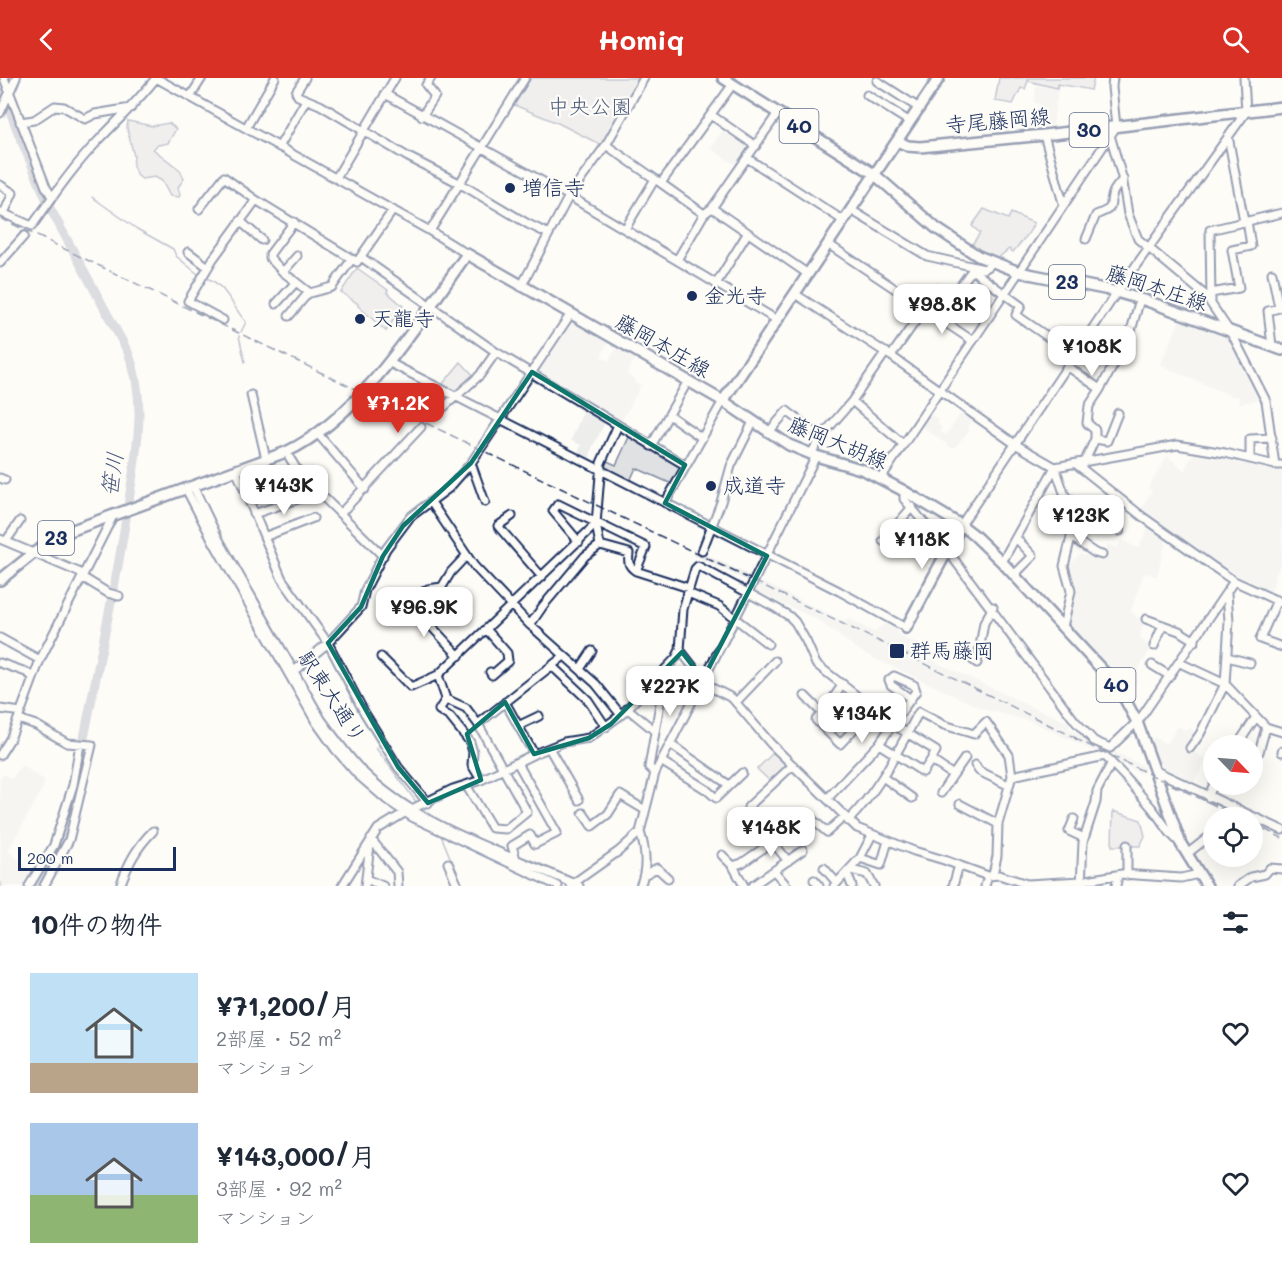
<!DOCTYPE html>
<html lang="ja">
<meta charset="utf-8">
<style>
:root{--surface:#fff;--page:#f2f2f3;--text:#1f2937;--muted:#747a83;--accent:#d93025}
body{margin:0;font-family:Mali,"Klee One",sans-serif;background:var(--page);color:var(--text);height:100vh;display:flex;flex-direction:column;font-size:22px;white-space:nowrap}
*{box-sizing:border-box;margin:0}
p{font-size:20px;color:var(--muted)}
.icon{flex:none;width:33px;height:33px;fill:none;stroke:currentColor;stroke-width:2;stroke-linecap:round;stroke-linejoin:round}
.map{position:relative;height:808px;overflow:hidden}
.panel{display:flex;flex-direction:column;background:var(--surface);flex:1}
.panel>*{flex:none}
.needle{width:39px;rotate:115deg}
.buttons{position:absolute;left:1203px;top:657px;display:grid;gap:12px}
.buttons a{display:grid;place-items:center;width:60px;height:60px;border-radius:50%;background:var(--surface);box-shadow:0 6px 24px #0002;font-size:30px}
.scale{position:absolute;left:18px;bottom:15px;width:158px;box-sizing:border-box;padding-left:6px;border:3px solid #1b2f5e;border-top:0;font-size:16px;line-height:21px;white-space:nowrap;color:#1b2f5e;-webkit-text-stroke:4px #fdfcf7;paint-order:stroke}
.price{position:absolute;translate:-50% -51px;padding:0 14px;border-radius:12px;background:#fff;color:#222;font-size:20px;line-height:39px;filter:drop-shadow(0 2px 3px #0008)}
.price::after{content:'';position:absolute;left:50%;top:36px;width:18px;height:14px;margin-left:-9px;background:inherit;clip-path:polygon(0 0,100% 0,50% 100%)}
.price.active{background:var(--accent);color:#fff}
ul{padding:0;list-style:none}
li{display:flex;align-items:center;gap:18px;height:150px;padding:0 30px}
li span{display:grid;place-items:center;flex:none;width:168px;height:120px;border-radius:0px;color:#555}
li>.icon{margin-inline-start:auto}
span .icon{width:72px;height:72px;fill:#fffc;stroke-width:1}
li b{font-size:26px}
h2{display:flex;justify-content:space-between;align-items:center;height:72px;padding:0 30px;font-size:26px}
header{display:flex;justify-content:space-between;align-items:center;height:78px;padding:0 30px;background:var(--accent);color:#fff;font-size:27px;font-weight:700}
.map>svg:first-child{display:block}
.built{fill:#edeeec}
.green{fill:#e0e1e3;stroke:#7e88a0;stroke-width:1.5}
.lines{fill:none;stroke-linecap:round;stroke-linejoin:round}
.stream{stroke:#76819c;stroke-width:1.5}
.canal{stroke:#b3b8c5;stroke-width:5}
.river{stroke:#b3b8c5;stroke-width:9}
.minor-casing{stroke:#1b2f5e;stroke-width:11}
.major-casing{stroke:#1b2f5e;stroke-width:14}
.minor{stroke:#fdfcf7;stroke-width:7}
.major{stroke:#fdfcf7;stroke-width:9}
.rail{stroke:#1b2f5e;stroke-width:1.5;stroke-dasharray:9 4.5;stroke-linecap:butt}
.marked{fill:none;stroke:#0f766e;stroke-width:4.5;stroke-linejoin:round}
.poi-dot{fill:#1b2f5e;stroke:#fdfcf7;stroke-width:2}
.labels{text-anchor:middle;stroke-width:4.5;stroke-linejoin:round;paint-order:stroke}
.shield{fill:#fdfcf7;stroke:#5f6c8c;stroke-width:1.5}
.shield-label{font-size:20px;font-weight:bold;fill:#1b2f5e}
.park-label{font-size:21px;fill:#4c5c7f;stroke:#fdfcf7}
.street-label{font-size:21px;fill:#1b2f5e;stroke:#fdfcf7}
.poi-label{font-size:21px;fill:#1b2f5e;stroke:#fdfcf7;text-anchor:start}
.water-label{font-size:22px;font-style:italic;fill:#49587d;stroke:#fdfcf7}
</style>
<header><svg class="icon" aria-label="back" viewBox="0 0 24 24"><path d="M15 5l-7 7 7 7"/></svg>Homiq<svg class="icon" aria-label="search" viewBox="0 0 24 24"><circle cx="10" cy="10" r="6"/><path d="M15 15l6 6"/></svg></header>
<div class="map">
<svg width="1282" height="808" viewBox="0 0 1282 808">
<rect width="100%" height="100%" fill="#fdfcf7"/>
<filter id="ink" filterUnits="userSpaceOnUse"><feTurbulence type="fractalNoise" baseFrequency=".0167" numOctaves="2"/><feDisplacementMap in="SourceGraphic" scale="12" xChannelSelector="R" yChannelSelector="G"/><feConvolveMatrix kernelMatrix="1 2 1 2 8 2 1 2 1" color-interpolation-filters="sRGB"/></filter>
<g filter="url(#ink)">
<path class="built" d="M 1036,7 L 1058,11 L 1052,52 L 1044,52 L 1045,38 L 1038,37 L 1039,26 L 1034,25 Z
M 725,49 L 753,68 L 738,89 L 710,70 Z
M 1182,238 L 1229,256 L 1263,320 L 1240,326 L 1238,318 L 1231,318 L 1160,287 Z
M 570,241 L 609,263 L 601,278 L 608,283 L 618,268 L 637,278 L 626,296 L 635,301 L 634,304 L 641,308 L 620,346 L 608,339 L 592,370 L 589,384 L 577,377 L 581,367 L 571,362 L 583,334 L 574,328 L 578,321 L 535,294 Z
M 963,332 L 974,340 L 967,350 L 970,352 L 953,371 L 920,347 L 928,335 L 939,342 L 937,346 L 942,350 L 940,353 L 946,357 Z
M 1195,373 L 1269,389 L 1282,394 L 1282,488 L 1279,488 L 1270,516 L 1219,490 L 1140,433 L 1152,412 L 1148,410 L 1167,378 L 1184,392 Z
M 1150,446 L 1167,458 L 1157,498 L 1144,495 L 1131,533 L 1143,545 L 1140,561 L 1152,569 L 1139,590 L 1135,612 L 1130,611 L 1127,617 L 1064,548 L 1074,511 L 1066,490 L 1080,476 L 1102,480 L 1108,466 L 1116,470 L 1121,462 L 1138,470 Z
M 694,471 L 846,544 L 848,540 L 874,554 L 887,544 L 896,550 L 899,557 L 924,570 L 926,573 L 923,578 L 1036,631 L 1071,645 L 1068,651 L 1146,689 L 1142,696 L 1030,643 L 983,631 L 863,575 L 816,541 L 752,512 L 754,506 L 692,476 Z
M 1178,648 L 1187,653 L 1190,650 L 1197,656 L 1188,670 L 1207,682 L 1191,708 L 1155,684 L 1148,665 L 1154,659 L 1167,666 Z
M 22,687 L 44,702 L 44,708 L 8,773 L 34,795 L 26,808 L 1,808 L 0,700 L 4,696 L 11,701 Z"/>
<path class="green" d="M 531,0 L 640,0 L 603,68 L 558,45 L 514,27 Z
M 999,0 L 1094,0 L 1091,12 L 1058,6 L 1057,10 L 1028,3 L 1025,11 L 1021,10 L 1013,26 L 995,23 Z
M 128,43 L 152,48 L 169,45 L 176,51 L 168,65 L 158,67 L 153,71 L 180,92 L 184,101 L 178,109 L 180,117 L 179,119 L 170,118 L 162,103 L 155,99 L 142,101 L 137,97 L 133,88 L 134,78 L 127,50 Z
M 984,131 L 1008,141 L 1011,135 L 1034,145 L 1028,156 L 1013,174 L 1009,171 L 998,180 L 971,168 L 980,155 L 972,148 Z
M 357,190 L 388,212 L 387,214 L 403,228 L 386,253 L 358,228 L 358,226 L 341,214 Z
M 461,284 L 474,298 L 456,315 L 441,308 Z
M 630,357 L 682,387 L 672,406 L 636,390 L 629,405 L 603,392 L 605,382 L 616,387 Z
M 775,673 L 788,686 L 788,688 L 771,704 L 757,691 Z
M 1113,733 L 1141,742 L 1145,758 L 1140,768 L 1112,768 Z"/>
<g class="lines">
<path class="stream" d="M 92,119 L 137,151 L 173,171 L 176,178 L 199,197
M 206,200 C 225,205 233,230 246,244 L 241,254
M 239,258 L 245,284
M 376,670 L 417,725
M 440,755 L 462,808"/>
<path class="canal" d="M 0,806 L 0,808"/>
<path class="river" d="M 0,6 L 17,52 L 50,130 L 128,274 C 146,319 138,364 131,409 C 126,441 121,473 115,504 C 104,561 92,618 81,675
M 33,808 C 55,774 68,746 75,706"/>
<defs>
<path id="minor" d="M 4,0 L 46,109 L 52,119
M 156,0 L 430,153 L 467,176
M 305,0 L 296,14 L 298,18 L 320,27 L 408,79 L 459,105 L 528,146 L 549,156
M 877,3 L 919,30
M 385,16 L 569,118 L 777,242
M 867,17 L 910,44
M 190,19 L 202,0
M 0,35 L 16,0
M 711,37 L 756,68
M 422,38 L 435,18 L 426,7 L 431,0
M 20,44 L 34,42 L 55,28 L 64,29 L 85,41 L 95,36 L 131,30
M 246,50 L 275,0
M 1044,57 L 1063,125
M 1110,57 L 1122,99 L 1128,136 L 1138,161 L 1205,217 L 1234,260 L 1266,323 L 1275,387
M 1228,58 L 1244,143
M 606,67 L 655,101
M 279,69 L 306,22
M 747,80 L 844,143
M 336,100 L 395,0
M 661,105 L 733,6
M 0,107 L 13,115 L 4,135
M 712,130 L 808,196
M 199,131 L 224,99 L 256,122 L 357,184 L 393,132
M 851,132 L 927,178 L 984,191 L 989,188 L 992,184
M 0,134 L 32,148 C 52,120 72,90 97,64 C 117,43 138,23 156,0
M 240,143 L 262,162
M 294,144 L 270,176 L 270,180 L 283,194 L 310,215 L 332,209 L 352,181
M 625,151 L 655,101 L 704,136 L 712,130 L 778,35
M 430,153 L 525,0
M 1086,161 L 1096,137 C 1118,128 1107,130 1113,115 C 1115,110 1120,105 1123,101
M 828,166 L 973,263
M 188,174 L 208,189
M 361,179 L 496,274 L 685,387
M 677,182 L 704,136
M 0,185 L 24,158
M 972,189 L 972,192 L 1021,228 L 1016,237 L 1074,277
M 283,194 L 297,178
M 716,206 L 747,156
M 521,209 L 569,118 L 606,67 L 644,0
M 958,211 L 972,192
M 1211,215 L 1239,210 L 1232,172 L 1251,168 L 1247,143
M 795,216 L 891,278 L 1015,366 L 1055,389 L 1177,367 L 1225,375 L 1275,387 L 1282,387
M 953,220 L 986,243
M 1211,224 L 1210,152 L 1282,135
M 276,226 L 296,204
M 289,238 L 309,214
M 223,242 L 188,223 L 213,181 L 256,122
M 1272,268 L 1268,233 L 1279,230 L 1272,195
M 891,278 L 938,211
M 388,284 L 839,513 L 906,550
M 1067,288 L 1100,311
M 251,317 L 266,381
M 852,323 L 903,366
M 443,330 L 480,297 L 496,274
M 669,337 L 702,360
M 768,355 L 787,333 L 821,359
M 318,356 L 365,411
M 1095,361 L 1107,363 L 1118,335
M 651,368 L 688,303
M 286,374 L 299,395 L 383,478
M 811,376 L 821,359 L 852,323 L 886,274
M 1250,381 L 1250,361 L 1272,360
M 471,385 L 485,424
M 1084,385 L 1095,361 L 1095,352 L 1087,345 L 1089,328 L 1099,313 L 1129,260 L 1140,221
M 1076,386 L 1143,439 L 1215,490 L 1234,503 L 1282,525
M 1055,389 L 1072,438 L 1071,459 L 1064,488 L 1071,513 L 1063,549
M 236,392 L 282,501 L 328,565 L 364,634 L 398,689 L 428,725
M 0,400 L 5,402
M 881,400 L 1116,49 L 1112,9 L 1113,0
M 193,408 L 218,460 L 321,641 C 334,659 346,676 361,692 C 420,751 505,774 579,808
M 186,411 L 213,463 L 316,644 L 336,672 L 357,696 L 387,722 L 412,739 L 558,808
M 904,413 L 904,421 L 947,472 L 1075,643 L 1094,663 L 1110,670 L 1140,641 L 1234,503
M 1066,419 L 1120,453
M 431,424 L 474,488 L 530,547 L 596,606 L 621,637
M 665,425 L 723,323
M 254,436 L 301,420
M 340,436 L 421,349
M 512,438 L 498,448 L 542,499
M 596,446 L 600,467
M 961,447 L 1117,214 L 1246,34 L 1244,0
M 264,459 L 313,440
M 1071,459 L 1095,475 L 1102,477
M 0,461 L 83,496
M 6,463 L 20,443
M 883,463 L 912,429
M 579,464 L 553,433 L 558,426 L 646,469 L 636,493
M 702,473 L 721,424 L 731,388 L 753,344
M 1002,484 L 1055,389
M 1014,497 L 1033,478 L 1016,460
M 82,499 L 108,515 L 119,518
M 688,515 L 719,528 L 768,566
M 1277,522 L 1260,561 L 1282,569
M 405,526 L 432,549 L 459,578
M 384,540 L 428,511 L 442,509 L 451,494 L 466,478
M 1146,541 L 1179,553 L 1195,563
M 530,547 L 543,528 L 585,478 L 600,467 L 629,475 C 628,484 628,488 636,493 L 689,510
M 487,552 L 507,575 L 508,583 L 492,597 L 490,594
M 0,560 L 40,582
M 1154,568 L 1163,547
M 680,572 L 708,608 L 732,620 L 771,666 L 857,750 L 914,773 L 944,782 L 988,798 L 999,797 L 1027,806 L 1081,803 L 1122,796 L 1181,800 L 1199,796
M 381,579 L 411,609 L 438,597
M 969,579 L 977,585 L 984,545 L 993,529
M 1227,579 L 1250,585
M 0,585 L 26,594 L 33,599
M 1180,585 L 1225,606 L 1266,649 L 1282,654
M 1152,587 L 1170,598
M 552,588 L 588,622 L 606,649
M 580,591 L 592,573
M 294,593 L 328,565 L 361,529 L 365,512 L 386,471 L 410,439 L 449,410 L 471,385 L 570,237
M 805,618 L 822,635 L 816,642 L 840,666 L 853,652 L 827,629 L 843,606
M 446,621 L 439,632 L 450,639 L 470,664 L 473,674 L 472,687 L 481,702
M 505,624 L 534,676
M 736,624 L 775,583
M 0,631 L 21,634
M 628,631 L 655,653
M 18,641 L 36,647 L 67,665 L 92,667 L 69,762 L 44,808
M 478,646 L 564,578
M 518,648 L 539,638
M 670,666 L 729,707
M 879,666 L 923,694 L 931,682
M 1246,668 L 1240,663 L 1256,639
M 549,670 L 579,722
M 1190,670 L 1200,656 L 1225,606 L 1229,543 L 1227,515
M 1252,672 L 1259,674 L 1266,649
M 1282,673 L 1282,674
M 0,677 L 10,661 L 18,641 L 40,582 L 114,436
M 661,683 L 707,712 L 716,720 L 742,695
M 975,687 L 979,693 L 1008,707
M 1154,692 L 1282,752
M 655,695 L 649,689 L 666,591
M 884,700 L 912,720
M 466,707 L 492,750 L 506,751 L 527,734 L 478,646 L 466,630 L 446,621 L 438,597 L 596,446 L 601,385 L 618,347
M 941,715 L 953,697
M 1208,719 L 1214,706
M 827,721 L 879,666 L 916,613 L 914,607 L 894,598 L 889,602 L 891,607 L 911,621
M 960,726 L 998,746
M 748,729 L 793,687
M 583,735 L 592,748 L 608,736 L 620,717 L 645,732
M 1074,741 L 1069,753 L 1084,760
M 848,743 C 882,708 896,675 919,634 L 944,647 L 974,656 L 986,644 L 1009,677 L 1012,698
M 640,754 C 646,772 648,790 640,808
M 371,761 L 397,794 L 398,808
M 772,763 L 788,783
M 1187,776 L 1211,757
M 722,777 L 733,788 L 742,785 L 787,754 L 791,755 L 807,737 L 827,754 L 844,739
M 860,780 L 881,787 L 888,763
M 516,781 L 512,768 L 530,757 L 535,766 L 557,755 L 517,684
M 448,785 L 458,808
M 733,788 L 744,808
M 824,790 L 837,805
M 851,792 L 867,796 L 874,808
M 775,794 L 787,808
M 847,795 L 852,808
M 993,796 L 997,778 L 998,746 L 1012,698 L 1105,678 L 1125,699 L 1152,730 L 1171,756 L 1179,764
M 644,797 L 657,790 L 668,800
M 1127,797 L 1127,767
M 366,801 L 383,808
M 814,802 L 819,808
M 571,807 L 619,773 L 640,754 L 655,695 L 735,541 L 816,378
M 29,808 L 54,767 L 73,707 L 80,666
M 120,808 C 128,786 136,770 153,753
M 342,808 L 378,751 L 406,734 L 453,711 L 481,702 L 534,676 L 564,664 L 589,660 L 621,637 L 676,580 L 680,572 L 683,531 L 695,491 L 698,488 L 776,530 L 789,538 L 795,544 L 806,563 L 816,586 L 894,647 L 936,673 L 931,682 L 953,697 L 965,680
M 365,808 L 370,767
M 752,808 L 803,772
M 834,808 L 860,780 L 872,757
M 953,808 L 959,787
M 985,808 L 988,798
M 1081,808 L 1083,764 L 1096,724 L 1097,713 L 1111,686
M 1116,808 L 1118,797
M 1238,808 L 1251,799 L 1265,796 L 1270,790 L 1282,791"/>
<path id="major" d="M 723,0 L 874,96 L 936,150 L 978,178 L 1019,194 L 1109,212 L 1147,223 L 1282,272
M 897,63 L 908,68 L 920,69 L 1044,57 L 1282,29
M 723,323 L 939,0
M 0,502 L 35,474 L 70,453 L 286,374 C 361,339 419,243 467,176 L 723,323 L 789,367 L 816,378 L 864,392 L 904,413 L 961,447 L 973,456 L 1002,484 L 1119,610 L 1137,644 L 1181,766 L 1207,808
M 906,550 L 961,447"/>
</defs>
<use href="#minor" class="minor-casing"/>
<use href="#major" class="major-casing"/>
<use href="#minor" class="minor"/>
<use href="#major" class="major"/>
<path class="rail" d="M 0,140 L 897,572 L 1082,663
M 1074,660 L 1241,740
M 1252,745 L 1282,760"/>
</g>
</g>
<path d="M0 0H1282V808H0ZM 532,294 L 685,387 L 665,425 L 767,478 L 703,601 L 682,574 L 611,646 L 589,660 L 534,676 L 505,624 L 467,656 L 481,702 L 428,725 L 398,689 L 328,565 L 361,529 L 383,478 L 403,448 L 471,385 Z" fill="#fdfcf7" fill-opacity=".55" fill-rule="evenodd"/>
<path class="marked" d="M 532,294 L 685,387 L 665,425 L 767,478 L 703,601 L 682,574 L 611,646 L 589,660 L 534,676 L 505,624 L 467,656 L 481,702 L 428,725 L 398,689 L 328,565 L 361,529 L 383,478 L 403,448 L 471,385 Z"/>
<g class="poi-dot">
<circle cx="510" cy="110" r="6"/>
<circle cx="692" cy="218" r="6"/>
<circle cx="360" cy="241" r="6"/>
<circle cx="711" cy="408" r="6"/>
<rect x="889" y="565" width="16" height="16" rx="3"/>
</g>
<g class="labels">
<g class="shield">
<rect x="779.5" y="31" width="39" height="34" rx="4.5"/>
<rect x="1069.5" y="35" width="39" height="34" rx="4.5"/>
<rect x="1049" y="187" width="36" height="34" rx="4.5"/>
<rect x="38" y="443" width="36" height="34" rx="4.5"/>
<rect x="1096.5" y="590" width="39" height="34" rx="4.5"/>
</g>
<g class="shield-label">
<text x="799" y="55">40</text>
<text x="1089" y="59">30</text>
<text x="1067" y="211">23</text>
<text x="56" y="467">23</text>
<text x="1116" y="614">40</text>
</g>
<g class="park-label">
<text x="590" y="36">中央公園</text>
</g>
<g class="street-label">
<text transform="translate(998 43) rotate(-5)" y="7">寺尾藤岡線</text>
<text transform="translate(1157 210) rotate(18)" y="7">藤岡本庄線</text>
<text transform="translate(663 268) rotate(30)" y="7">藤岡本庄線</text>
<text transform="translate(838 365) rotate(22)" y="7">藤岡大胡線</text>
<text transform="translate(332 619) rotate(57)" y="7">駅東大通り</text>
</g>
<g class="poi-label">
<text x="522" y="117">増信寺</text>
<text x="704" y="225">金光寺</text>
<text x="372" y="248">天龍寺</text>
<text x="723" y="415">成道寺</text>
<text x="910" y="580">群馬藤岡</text>
</g>
<g class="water-label">
<text transform="translate(112 396) rotate(-82)" y="8">笹川</text>
</g>
</g>
</svg>
<div class="buttons">
<a><svg class="needle" viewBox="-14 -14 28 28"><path d="M0-13l5 13h-10z" fill="#e53935"/><path d="M0 13l5-13h-10z" fill="#747a83"/></svg></a>
<a><svg class="icon" aria-label="locate" viewBox="0 0 24 24"><circle cx="12" cy="12" r="6"/><path d="M12 2v4M12 18v4M2 12h4M18 12h4"/></svg></a>
</div>
<div class="scale">200 m</div>
<b class="price" style="left:942px;top:257px">¥98.8K</b>
<b class="price" style="left:1092px;top:299px">¥108K</b>
<b class="price active" style="left:398px;top:356px">¥71.2K</b>
<b class="price" style="left:284px;top:438px">¥143K</b>
<b class="price" style="left:1081px;top:468px">¥123K</b>
<b class="price" style="left:922px;top:492px">¥118K</b>
<b class="price" style="left:424px;top:560px">¥96.9K</b>
<b class="price" style="left:670px;top:639px">¥227K</b>
<b class="price" style="left:862px;top:666px">¥134K</b>
<b class="price" style="left:771px;top:780px">¥148K</b>
</div>
<section class="panel">
<h2>10件の物件<svg class="icon" aria-label="filters" viewBox="0 0 24 24"><path d="M4 7h16M4 17h16"/><circle cx="9" cy="7" r="2"/><circle cx="15" cy="17" r="2"/></svg></h2>
<ul>
<li><span style="background:linear-gradient(#bfe0f5 75%,#b9a48a 0)"><svg class="icon" aria-label="home" viewBox="0 0 24 24"><path d="M3 11l9-7 9 7M6 9v11h12V9"/></svg></span><div><b>¥71,200/月</b><p>2部屋 · 52 m²</p><p>マンション</p></div><svg class="icon" aria-label="heart" viewBox="0 0 24 24"><path d="M12 20l-8-8c-3-5 5-10 8-4 3-6 11-1 8 4z"/></svg></li>
<li><span style="background:linear-gradient(#a9c7e8 60%,#8fb573 0)"><svg class="icon" aria-label="home" viewBox="0 0 24 24"><path d="M3 11l9-7 9 7M6 9v11h12V9"/></svg></span><div><b>¥143,000/月</b><p>3部屋 · 92 m²</p><p>マンション</p></div><svg class="icon" aria-label="heart" viewBox="0 0 24 24"><path d="M12 20l-8-8c-3-5 5-10 8-4 3-6 11-1 8 4z"/></svg></li>
</ul>
</section>
